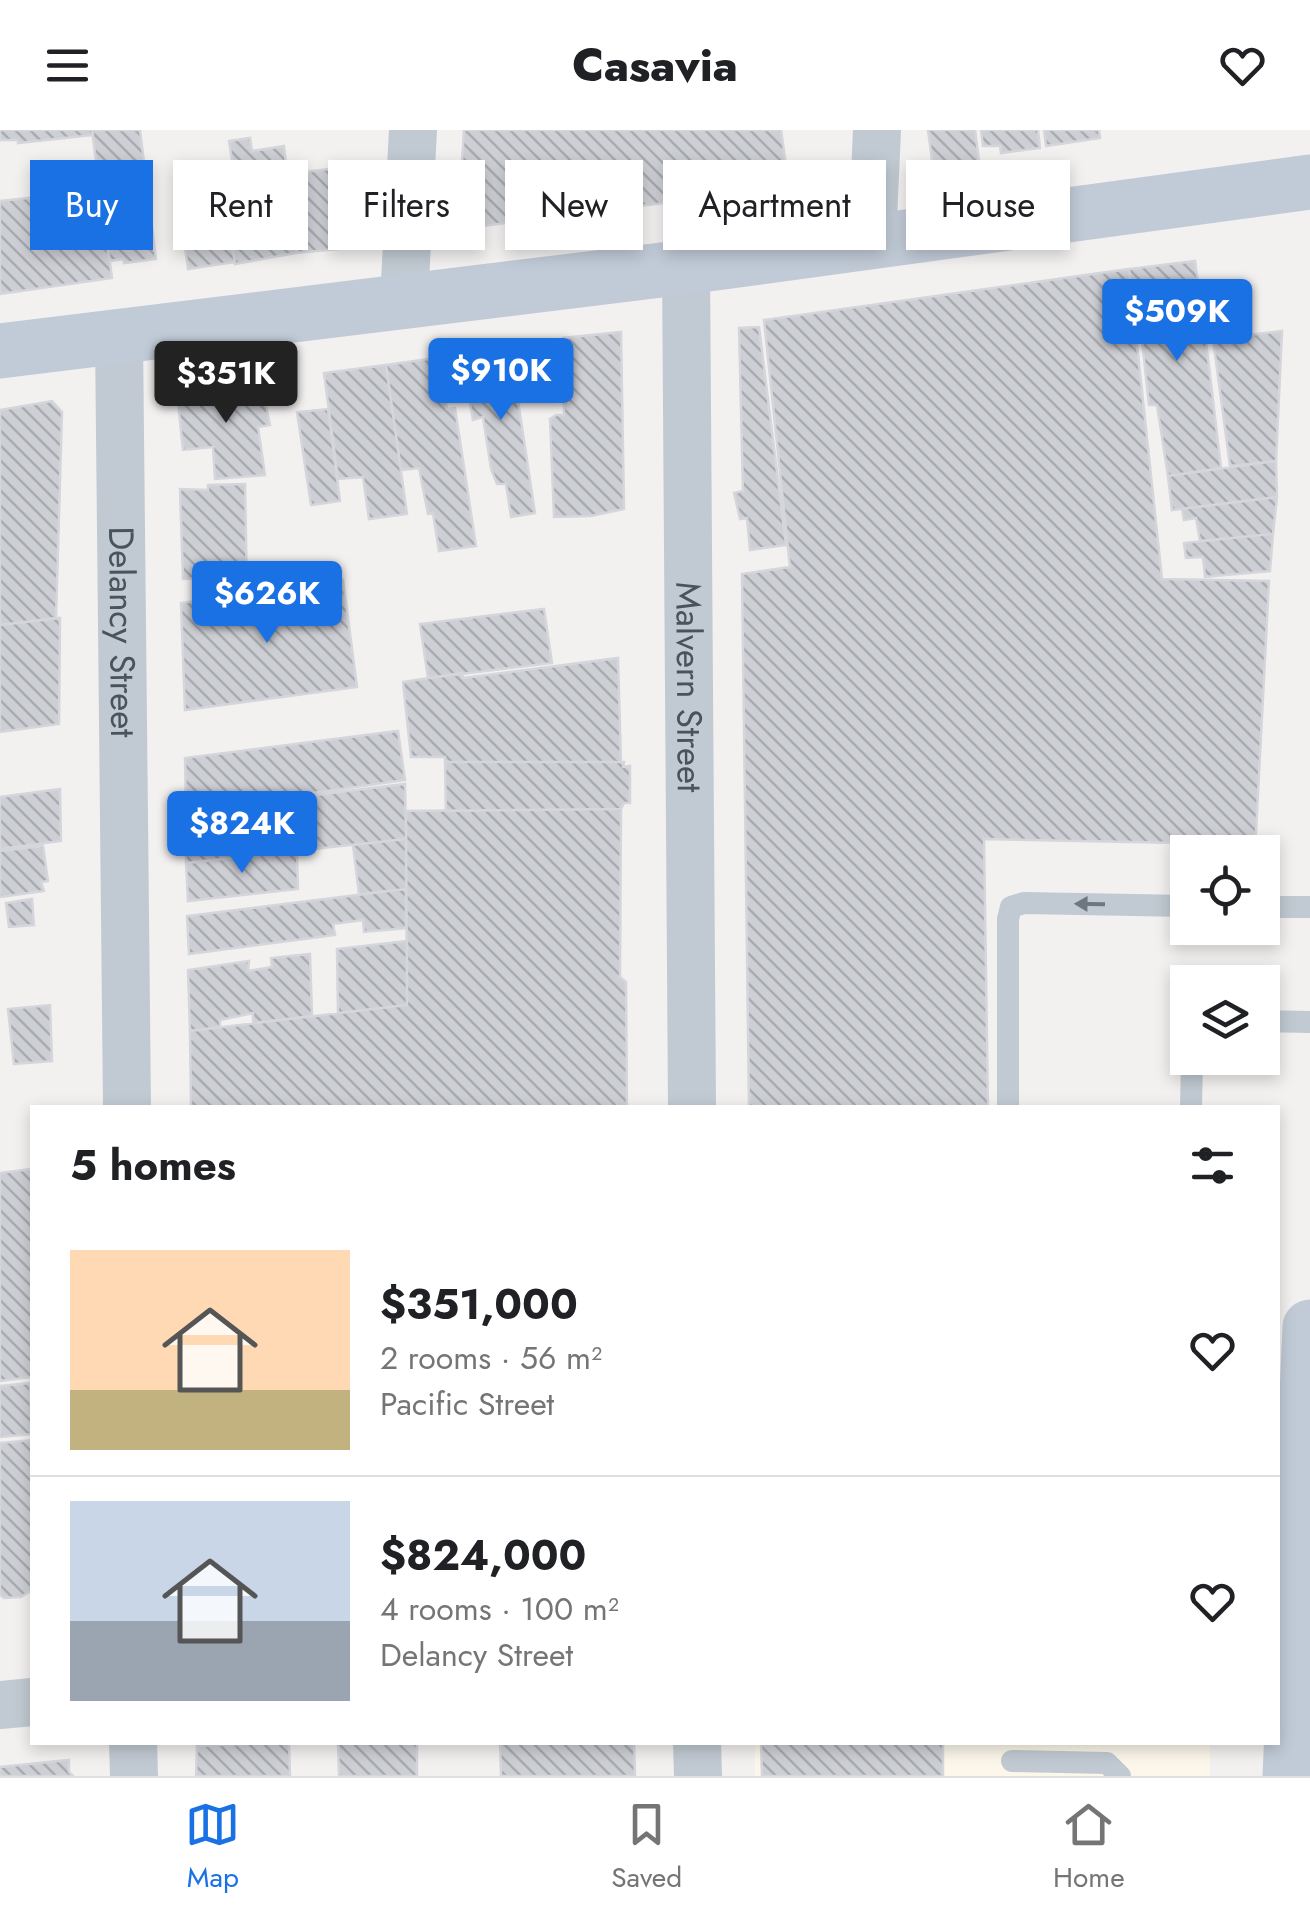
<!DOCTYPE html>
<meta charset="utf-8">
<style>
:root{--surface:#fff;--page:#f6f6f6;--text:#202124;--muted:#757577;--line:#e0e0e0;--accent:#1971e4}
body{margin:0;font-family:Jost,sans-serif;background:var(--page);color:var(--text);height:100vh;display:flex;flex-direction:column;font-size:38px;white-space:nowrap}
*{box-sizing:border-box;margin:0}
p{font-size:32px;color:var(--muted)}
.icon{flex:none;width:55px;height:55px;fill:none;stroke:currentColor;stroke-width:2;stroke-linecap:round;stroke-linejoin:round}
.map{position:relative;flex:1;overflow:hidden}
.side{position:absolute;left:30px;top:975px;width:1250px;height:640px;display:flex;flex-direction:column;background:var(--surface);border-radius:0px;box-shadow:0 5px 15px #0003}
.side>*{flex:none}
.banner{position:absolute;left:30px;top:30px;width:1250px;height:90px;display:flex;gap:20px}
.controls{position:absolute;left:1170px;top:705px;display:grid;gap:20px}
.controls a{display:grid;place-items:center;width:110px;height:110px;border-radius:0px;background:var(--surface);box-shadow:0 5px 15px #0003;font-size:50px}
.price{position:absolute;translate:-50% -85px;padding:0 22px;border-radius:10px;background:var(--accent);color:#fff;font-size:32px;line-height:65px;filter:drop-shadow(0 2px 5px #0008)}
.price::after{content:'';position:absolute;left:50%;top:60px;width:30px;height:22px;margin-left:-15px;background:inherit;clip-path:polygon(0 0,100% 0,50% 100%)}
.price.on{background:#222;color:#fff}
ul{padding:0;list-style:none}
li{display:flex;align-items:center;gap:30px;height:250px;padding:0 40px}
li+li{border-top:2px solid var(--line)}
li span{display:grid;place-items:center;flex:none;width:280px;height:200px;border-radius:0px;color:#555}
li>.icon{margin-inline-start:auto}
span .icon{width:120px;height:120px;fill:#fffc;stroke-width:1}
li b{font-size:42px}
h2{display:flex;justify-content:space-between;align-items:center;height:120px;padding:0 40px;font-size:42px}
.chip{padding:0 35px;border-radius:0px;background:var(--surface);box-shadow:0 5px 15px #0003;font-size:35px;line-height:90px}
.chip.on{background:var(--accent);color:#fff}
header{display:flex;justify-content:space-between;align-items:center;height:130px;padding:0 40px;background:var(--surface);font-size:45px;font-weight:800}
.menu{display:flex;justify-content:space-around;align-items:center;height:140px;border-top:2px solid var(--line);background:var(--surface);font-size:28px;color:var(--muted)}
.menu a{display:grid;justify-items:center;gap:5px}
.menu .on{color:var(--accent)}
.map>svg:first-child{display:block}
.commercial{fill:#fcf7ea}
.building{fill:url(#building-back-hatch);stroke:#d4d6db;stroke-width:2.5}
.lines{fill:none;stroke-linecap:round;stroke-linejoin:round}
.lane{stroke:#c1cad2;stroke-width:22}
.street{stroke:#c1cad2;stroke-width:48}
.secondary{stroke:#c1cbd7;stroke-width:55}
.oneway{fill:#6c7781}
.labels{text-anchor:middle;stroke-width:8;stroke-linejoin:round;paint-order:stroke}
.street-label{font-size:35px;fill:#48535e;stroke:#fff}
</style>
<header><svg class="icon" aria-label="menu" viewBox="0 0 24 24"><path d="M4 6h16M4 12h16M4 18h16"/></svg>Casavia<svg class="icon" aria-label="heart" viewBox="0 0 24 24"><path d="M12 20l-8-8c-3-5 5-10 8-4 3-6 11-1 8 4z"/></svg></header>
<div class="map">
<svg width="1310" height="1646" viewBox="0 0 1310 1646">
<defs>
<pattern id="building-back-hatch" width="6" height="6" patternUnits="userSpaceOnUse" patternTransform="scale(2.5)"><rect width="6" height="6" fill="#cdcfd5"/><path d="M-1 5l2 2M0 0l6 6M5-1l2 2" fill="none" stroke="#a8abb0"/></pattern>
</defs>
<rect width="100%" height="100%" fill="#f3f0f0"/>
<path class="commercial" d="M 755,1613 L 1210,1613 L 1210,1646 L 755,1646 Z"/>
<path class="building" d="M 0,0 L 92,0 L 93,5 L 18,13 L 18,10 L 0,10 Z
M 92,0 L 140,0 L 156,129 L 124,133 L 123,129 L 109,131 Z
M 464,0 L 781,0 L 789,57 L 458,99 Z
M 928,0 L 975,0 L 979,31 L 933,37 Z
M 981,0 L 1038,0 L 1040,18 L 1001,23 L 1000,16 L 983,16 Z
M 1044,0 L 1099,0 L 1100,8 L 1046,16 Z
M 250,8 L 252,21 L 284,16 L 296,123 L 235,134 L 228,88 L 245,85 L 243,69 L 238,70 L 229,11 Z
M 219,32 L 235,132 L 188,139 L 181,89 L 187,88 L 177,37 Z
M 362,35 L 359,117 L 296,123 L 288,44 Z
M 100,60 L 112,148 L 0,164 L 0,71 Z
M 1195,131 L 1204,196 L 1192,198 L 1194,212 L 1206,211 L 1221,338 L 1168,346 L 1157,275 L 1149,275 L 1141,201 L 1135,202 L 1129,139 Z
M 1129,139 L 1162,449 L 1269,451 L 1255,722 L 1188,722 L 1188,748 L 1177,748 L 1181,713 L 984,709 L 988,978 L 749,978 L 742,444 L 790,437 L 764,190 Z
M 759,197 L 786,415 L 750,420 L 747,388 L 740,389 L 734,363 L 743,361 L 739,198 Z
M 1282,201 L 1276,331 L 1230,336 L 1213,209 Z
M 621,202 L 624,379 L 591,386 L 554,387 L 550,289 L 556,285 L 564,285 L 563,208 Z
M 510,218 L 535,383 L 511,387 L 506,354 L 497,354 L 491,339 L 483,287 L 473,290 L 461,224 Z
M 449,226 L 453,260 L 444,261 L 447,279 L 455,278 L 476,416 L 439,421 L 433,383 L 428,384 L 419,338 L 401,340 L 386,235 Z
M 386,235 L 407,384 L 369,389 L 363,347 L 338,349 L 324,243 Z
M 261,250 L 270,295 L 258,297 L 265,345 L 215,349 L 213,317 L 183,320 L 177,262 Z
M 52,271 L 62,282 L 56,488 L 0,495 L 0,280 Z
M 328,279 L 340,371 L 311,375 L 297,282 Z
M 1276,331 L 1277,367 L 1172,380 L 1168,346 Z
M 245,354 L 247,460 L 227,460 L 227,447 L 183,449 L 180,359 L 208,360 L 208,355 Z
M 1277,367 L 1273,404 L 1200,411 L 1196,388 L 1184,390 L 1182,379 Z
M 1273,404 L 1270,441 L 1205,447 L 1203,427 L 1186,428 L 1184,413 Z
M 343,450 L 357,557 L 185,580 L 181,473 Z
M 544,479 L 552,533 L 428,548 L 420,494 Z
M 60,488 L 59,594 L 0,602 L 0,495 Z
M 618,528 L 621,632 L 445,632 L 445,627 L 411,627 L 403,552 L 462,543 L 463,548 Z
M 398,601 L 405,650 L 186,681 L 185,628 Z
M 445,632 L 624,632 L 623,637 L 630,636 L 630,673 L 624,673 L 621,679 L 446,681 Z
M 405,654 L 406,709 L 186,733 L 186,681 Z
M 60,659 L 61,711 L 0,719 L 0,667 Z
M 621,679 L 620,847 L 626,852 L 627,978 L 191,978 L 190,901 L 407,875 L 406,681 Z
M 406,709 L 406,759 L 359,764 L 353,715 Z
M 43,716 L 48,751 L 41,752 L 44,761 L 0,767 L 0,721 Z
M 297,721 L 298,759 L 188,771 L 186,733 Z
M 406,759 L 406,798 L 364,802 L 363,790 L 333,794 L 335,805 L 189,824 L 187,786 Z
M 32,769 L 34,795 L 9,797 L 6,773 Z
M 407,811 L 407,875 L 338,883 L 337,819 Z
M 310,824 L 312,886 L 253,893 L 253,883 L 220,890 L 220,897 L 190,901 L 188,840 L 249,831 L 248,841 L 272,837 L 271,828 Z
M 50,875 L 52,931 L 14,934 L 8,879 Z
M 32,1039 L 32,1247 L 0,1251 L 0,1043 Z
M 30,1253 L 32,1304 L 0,1307 L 0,1256 Z
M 32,1310 L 32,1460 L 21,1467 L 4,1468 L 0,1465 L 0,1313 Z
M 289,1612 L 290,1646 L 196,1646 L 197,1616 Z
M 338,1612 L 417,1612 L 417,1646 L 339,1646 Z
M 500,1612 L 634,1612 L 635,1646 L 501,1646 Z
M 761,1612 L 943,1612 L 943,1646 L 762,1646 Z
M 69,1630 L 69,1642 L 73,1646 L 0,1646 L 0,1637 Z"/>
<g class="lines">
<path class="lane" d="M 1262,777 L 1310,777
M 1262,891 L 1310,892
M 1008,978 L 1008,789 L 1011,777 L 1024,773 L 1188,776
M 1191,978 L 1192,928
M 1012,1631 L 1107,1633 L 1120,1646"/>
<g class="street">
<path d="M 872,112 L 877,0"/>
<path id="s1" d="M 686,137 L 692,978"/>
<path d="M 404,170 L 413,0"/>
<path id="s2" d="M 119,207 L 127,978"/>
<path d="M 0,1575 L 32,1572"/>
<path d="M 133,1612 L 134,1646"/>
<path d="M 697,1612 L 698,1646"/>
</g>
<path class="secondary" d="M 0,221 L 686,137 L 1310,52
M 1290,1646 L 1310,1197"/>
</g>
<defs><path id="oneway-solid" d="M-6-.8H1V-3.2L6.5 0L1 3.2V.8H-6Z" transform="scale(2.5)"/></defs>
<use class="oneway" href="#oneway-solid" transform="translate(1090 774) rotate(-179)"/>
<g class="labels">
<g class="street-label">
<text dy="12" stroke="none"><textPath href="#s2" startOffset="295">Delancy Street</textPath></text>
<text dy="12" stroke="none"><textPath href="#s1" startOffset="420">Malvern Street</textPath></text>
</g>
</g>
</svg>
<div class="controls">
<a><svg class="icon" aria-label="locate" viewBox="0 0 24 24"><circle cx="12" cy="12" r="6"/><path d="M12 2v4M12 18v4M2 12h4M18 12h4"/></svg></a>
<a><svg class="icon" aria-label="layers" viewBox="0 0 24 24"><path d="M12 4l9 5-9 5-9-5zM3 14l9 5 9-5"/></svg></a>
</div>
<b class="price" style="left:1177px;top:234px">$509K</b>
<b class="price" style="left:501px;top:293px">$910K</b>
<b class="price on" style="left:226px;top:296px">$351K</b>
<b class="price" style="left:267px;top:516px">$626K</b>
<b class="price" style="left:242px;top:746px">$824K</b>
<div class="banner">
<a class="chip on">Buy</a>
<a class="chip">Rent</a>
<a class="chip">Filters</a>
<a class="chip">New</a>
<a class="chip">Apartment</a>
<a class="chip">House</a>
</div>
<section class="side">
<h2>5 homes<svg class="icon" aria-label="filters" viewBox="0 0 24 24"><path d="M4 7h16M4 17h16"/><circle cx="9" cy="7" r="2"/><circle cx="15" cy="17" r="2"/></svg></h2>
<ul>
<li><span style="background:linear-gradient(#ffd9b3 70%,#c2b280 0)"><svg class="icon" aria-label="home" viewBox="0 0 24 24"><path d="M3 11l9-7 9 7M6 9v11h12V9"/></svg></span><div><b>$351,000</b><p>2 rooms · 56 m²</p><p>Pacific Street</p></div><svg class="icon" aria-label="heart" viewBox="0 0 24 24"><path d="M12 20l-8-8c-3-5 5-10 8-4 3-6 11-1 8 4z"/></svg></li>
<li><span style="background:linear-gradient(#c9d6e8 60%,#9aa5b1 0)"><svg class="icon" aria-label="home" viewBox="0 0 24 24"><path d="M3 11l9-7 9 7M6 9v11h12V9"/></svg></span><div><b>$824,000</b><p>4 rooms · 100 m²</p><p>Delancy Street</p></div><svg class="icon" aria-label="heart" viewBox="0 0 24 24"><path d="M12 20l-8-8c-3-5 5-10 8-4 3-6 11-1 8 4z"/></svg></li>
</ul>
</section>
</div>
<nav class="menu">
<a class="on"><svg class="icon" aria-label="map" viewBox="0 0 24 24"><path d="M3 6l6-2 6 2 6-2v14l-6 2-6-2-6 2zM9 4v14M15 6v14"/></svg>Map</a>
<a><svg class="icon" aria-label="saved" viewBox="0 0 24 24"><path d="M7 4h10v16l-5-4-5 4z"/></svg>Saved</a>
<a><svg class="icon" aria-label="home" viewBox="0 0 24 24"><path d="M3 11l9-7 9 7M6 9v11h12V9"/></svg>Home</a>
</nav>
